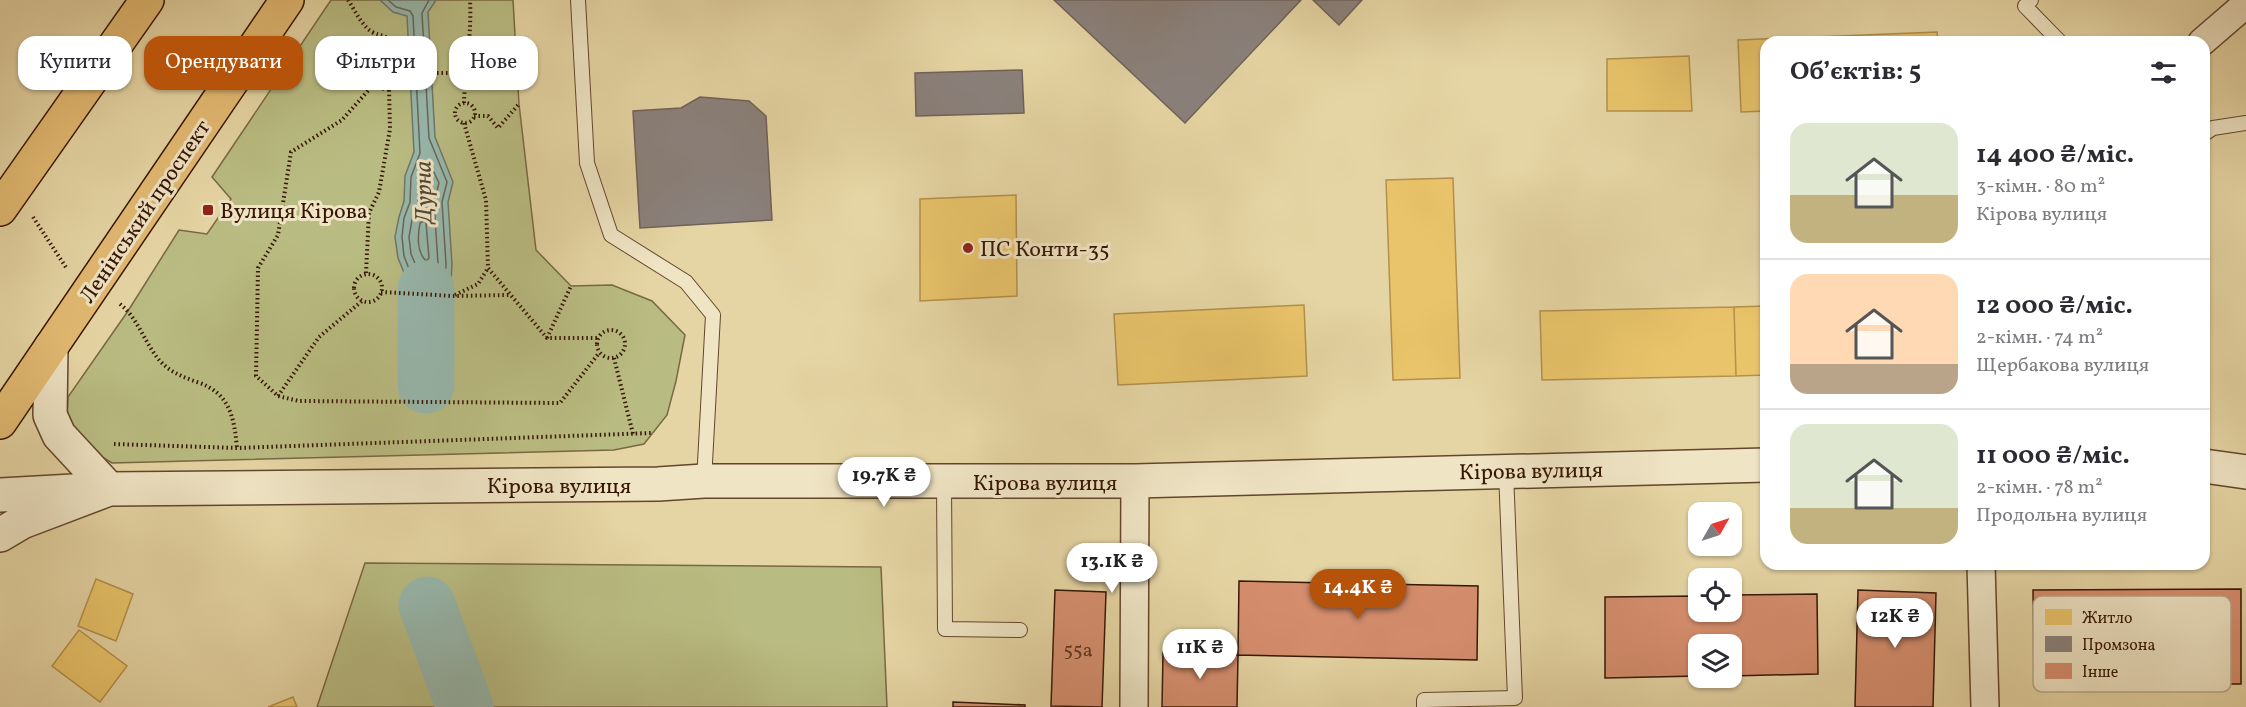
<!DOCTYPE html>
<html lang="uk">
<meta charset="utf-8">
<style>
:root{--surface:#fff;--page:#f2f2f3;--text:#2b2b33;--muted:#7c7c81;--line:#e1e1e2;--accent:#b45309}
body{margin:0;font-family:Vollkorn,serif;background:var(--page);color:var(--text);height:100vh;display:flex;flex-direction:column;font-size:22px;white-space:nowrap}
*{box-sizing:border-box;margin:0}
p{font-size:20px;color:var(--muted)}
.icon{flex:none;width:33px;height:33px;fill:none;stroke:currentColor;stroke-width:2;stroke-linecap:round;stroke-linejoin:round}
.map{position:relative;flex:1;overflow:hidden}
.sheet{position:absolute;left:1760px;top:36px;width:450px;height:534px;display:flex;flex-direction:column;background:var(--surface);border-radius:18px;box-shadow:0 2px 4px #0004}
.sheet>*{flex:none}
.hud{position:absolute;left:18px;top:36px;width:570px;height:54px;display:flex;gap:12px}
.needle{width:39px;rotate:51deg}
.fabs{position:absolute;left:1688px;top:502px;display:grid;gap:12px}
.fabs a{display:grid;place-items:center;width:54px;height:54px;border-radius:12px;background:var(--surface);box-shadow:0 2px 4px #0004;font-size:30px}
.price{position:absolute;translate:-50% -51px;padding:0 14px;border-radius:21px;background:#fff;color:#222;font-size:20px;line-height:39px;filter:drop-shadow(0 2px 3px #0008)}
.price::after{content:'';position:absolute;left:50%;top:36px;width:18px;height:14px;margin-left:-9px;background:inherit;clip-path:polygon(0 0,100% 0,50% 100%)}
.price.active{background:var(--accent);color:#fff}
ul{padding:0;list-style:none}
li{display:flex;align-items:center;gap:18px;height:150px;padding:0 30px}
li+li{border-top:2px solid var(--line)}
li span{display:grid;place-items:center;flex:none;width:168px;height:120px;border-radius:18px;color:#555}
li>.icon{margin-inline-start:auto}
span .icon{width:72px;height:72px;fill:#fffc;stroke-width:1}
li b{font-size:26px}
h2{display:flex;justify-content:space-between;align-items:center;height:72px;padding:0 30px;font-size:26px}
.pill{padding:0 21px;border-radius:18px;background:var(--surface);box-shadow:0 2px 4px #0004;font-size:21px;line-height:54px}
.pill.active{background:var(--accent);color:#fff}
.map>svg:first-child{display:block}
.green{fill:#b9bc82;stroke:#786942;stroke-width:1.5}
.water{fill:#97b8ad;stroke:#707769;stroke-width:1.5}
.homes{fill:#e9c46a;stroke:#b3904b;stroke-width:1.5}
.industry{fill:#8a817c;stroke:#716158;stroke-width:1.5}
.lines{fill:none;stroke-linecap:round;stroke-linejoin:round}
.shore{stroke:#666758;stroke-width:1.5}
.river{stroke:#97b8ad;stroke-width:57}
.building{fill:#d68e6e;stroke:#361603;stroke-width:1.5}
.service-casing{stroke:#62462b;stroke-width:16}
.minor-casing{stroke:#62462b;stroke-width:30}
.tertiary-casing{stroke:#62462b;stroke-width:36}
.primary-casing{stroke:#361603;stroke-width:36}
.path{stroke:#361603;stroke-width:4;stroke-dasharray:1.5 3;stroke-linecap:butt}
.service{stroke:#efe4c4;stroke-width:14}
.minor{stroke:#efe4c4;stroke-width:27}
.tertiary{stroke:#efe4c4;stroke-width:33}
.primary{stroke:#e3ba72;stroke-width:33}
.poi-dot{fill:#8f2418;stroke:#efe4c4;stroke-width:2}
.labels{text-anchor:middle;stroke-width:6;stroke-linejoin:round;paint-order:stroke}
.number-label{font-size:20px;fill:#5e341e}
.poi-label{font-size:22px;fill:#361603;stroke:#efe4c4;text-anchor:start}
.street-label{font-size:22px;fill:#361603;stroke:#efe4c4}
.water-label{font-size:24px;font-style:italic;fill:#534736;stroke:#efe4c4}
.key{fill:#efe4c4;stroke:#b8a68a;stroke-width:1.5}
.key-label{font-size:16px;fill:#361603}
</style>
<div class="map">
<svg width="2246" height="707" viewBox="0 0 2246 707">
<rect width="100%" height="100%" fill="#e6d5a4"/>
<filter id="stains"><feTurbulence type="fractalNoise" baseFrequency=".00333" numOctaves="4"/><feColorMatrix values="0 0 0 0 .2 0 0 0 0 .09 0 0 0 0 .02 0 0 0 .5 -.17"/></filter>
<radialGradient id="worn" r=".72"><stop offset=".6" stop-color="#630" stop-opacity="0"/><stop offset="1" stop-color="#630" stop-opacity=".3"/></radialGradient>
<path class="green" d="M 331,0 L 513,0 L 519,104 L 536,250 L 571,286 L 612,285 L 652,301 L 685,335 L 676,381 L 667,415 L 644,444 L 614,450 L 112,463 L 79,443 L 67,422 L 68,397 L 128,311 L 179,230 L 207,234 L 231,199 L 212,177 Z
M 365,563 L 881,567 L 887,707 L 317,707 Z"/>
<path class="water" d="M 380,0 L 436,0 L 428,12 L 435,137 L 453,182 L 448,202 L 452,264 L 448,337 L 437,347 L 436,368 L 416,367 L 416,347 L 406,337 L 405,275 L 398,258 L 395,237 L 399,217 L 404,201 L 405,176 L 414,152 L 407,16 L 393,12 Z"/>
<path class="homes" d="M 1937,32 L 1938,42 L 1766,42 L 1766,111 L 1741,112 L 1738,40 Z
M 1689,56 L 1692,111 L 1607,111 L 1607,59 Z
M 1453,178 L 1460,378 L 1393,380 L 1386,180 Z
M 1016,195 L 1017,296 L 920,301 L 920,199 Z
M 1304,305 L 1307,376 L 1118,385 L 1114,314 Z
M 1766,306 L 1766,375 L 1736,376 L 1734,307 Z
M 1734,307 L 1736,376 L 1542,380 L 1540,311 Z
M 96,579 L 133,594 L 116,641 L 78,626 Z
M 79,630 L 127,666 L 100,702 L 52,666 Z
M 293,697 L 297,707 L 268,707 Z"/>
<path class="industry" d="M 1054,0 L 1301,0 L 1185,123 Z
M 1313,0 L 1362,0 L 1339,25 Z
M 1022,70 L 1024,113 L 916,116 L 915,73 Z
M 700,97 L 749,101 L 766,116 L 772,220 L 640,228 L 633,111 L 681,108 Z"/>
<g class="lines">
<path class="shore" d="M 388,0 L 396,7 L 410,11 L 413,16 L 420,153 L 411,177 L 410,202 L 404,218 L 402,237 L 404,256 L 411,274 L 412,334 L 422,345 L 422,360 L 428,362 L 431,360 L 432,345 L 442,334 L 446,264 L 442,202 L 447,182 L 429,138 L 422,13 L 429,0
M 428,160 L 439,183 L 434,202 L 438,264 L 435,330 L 427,337 L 419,330 L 419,273 L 411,254 L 409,237 L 412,220 L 418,203 L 419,178 L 425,161 Z
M 424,221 L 426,223 L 429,258 L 426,261 C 416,251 418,235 420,223 Z"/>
<path class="river" d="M 426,289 L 426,385
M 427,605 L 465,707"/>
</g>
<path class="building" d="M 1239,581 L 1478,586 L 1477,660 L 1238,655 Z
M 2241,589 L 2241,684 L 2034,684 L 2033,590 Z
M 1055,590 L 1106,592 L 1102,707 L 1051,706 Z
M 1858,590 L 1936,593 L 1933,707 L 1855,707 Z
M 1817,594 L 1818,674 L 1731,676 L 1731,645 L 1698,645 L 1698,676 L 1605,678 L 1605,597 L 1698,596 L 1698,612 L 1731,612 L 1731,595 Z
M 1163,653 L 1238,655 L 1237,707 L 1162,707 Z
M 953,702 L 1025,705 L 1025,707 L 953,707 Z"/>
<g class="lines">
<defs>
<path id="service" d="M 578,0 L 587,163 L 611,235 L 686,282 L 713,315 L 704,481
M 2031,0 L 2025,6 L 2060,42
M 2204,134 L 2213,128 L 2246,123
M 944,482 L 945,629 L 1020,630
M 1424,707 L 1424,700 L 1515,698 L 1506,472"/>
<path id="minor" d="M 2202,42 L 2246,4
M 1981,564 L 1985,707
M 1134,707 L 1135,481"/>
<path id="tertiary" d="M 2204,466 L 2246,472
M 0,495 L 109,489 L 658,484 L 704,481 L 1135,481 L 1766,465
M 0,535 L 22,522 L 109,489 L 59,435 L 50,415 L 51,347"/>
<path id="primary" d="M 0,209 L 147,0
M 0,422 L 287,0"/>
</defs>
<use href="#service" class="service-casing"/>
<use href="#minor" class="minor-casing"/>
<use href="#tertiary" class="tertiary-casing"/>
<use href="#primary" class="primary-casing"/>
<path class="path" d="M 348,0 C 355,10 361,25 372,32 C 382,37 384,33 393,44 L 391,62
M372 75a14 14 0 1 1 28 0a14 14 0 1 1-28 0Z
M 401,73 L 465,73
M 374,84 L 342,120 L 291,152 L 278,235 L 258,268 L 256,376 L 278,396 L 299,401 L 560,403 L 599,353
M 464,103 C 465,68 472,34 470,0
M455 113a10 10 0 1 1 20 0a10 10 0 1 1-20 0Z
M 474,116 L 488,116 L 498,128 L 519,104
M 464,123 L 486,200 L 488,268 L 547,338 L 598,338
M 33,217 L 67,269
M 366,273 L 369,213 L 379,192 L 390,129 L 389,89
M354 288a14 14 0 1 1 28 0a14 14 0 1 1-28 0Z
M 381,292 L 452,296 L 509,295
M 455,295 L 478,284 L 488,268
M 120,304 C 138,318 145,344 160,361 C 170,372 183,377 197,382 C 230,393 234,417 237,448
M597 344a14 14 0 1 1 28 0a14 14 0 1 1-28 0Z
M 547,338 L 571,286
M 614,358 L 633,434
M 278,396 L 319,337 L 362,301
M 114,444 L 237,448 L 652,433"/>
<use href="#service" class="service"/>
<use href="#minor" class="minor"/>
<use href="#tertiary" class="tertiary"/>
<use href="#primary" class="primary"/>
</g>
<g class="poi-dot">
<rect x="202" y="204" width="12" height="12" rx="3"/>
<circle cx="968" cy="248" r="6"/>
</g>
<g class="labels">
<g class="number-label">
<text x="1078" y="656">55а</text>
</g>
<g class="poi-label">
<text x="220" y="218">Вулиця Кірова</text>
<text x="980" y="256">ПС Конти-35</text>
</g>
<g class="street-label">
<text transform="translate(144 211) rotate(-56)" y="8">Ленінський проспект</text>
<text transform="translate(1531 470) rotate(-1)" y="8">Кірова вулиця</text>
<text x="1045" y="490">Кірова вулиця</text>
<text x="559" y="493">Кірова вулиця</text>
</g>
<g class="water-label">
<text transform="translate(423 192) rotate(-91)" y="8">Дурна</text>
</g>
</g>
<rect x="2033" y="596" width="198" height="96" rx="9" class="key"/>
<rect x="2045" y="609" width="27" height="16" fill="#e9c46a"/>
<rect x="2045" y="636" width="27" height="16" fill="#8a817c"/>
<rect x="2045" y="663" width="27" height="16" fill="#d68e6e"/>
<g class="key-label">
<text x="2082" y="623">Житло</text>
<text x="2082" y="650">Промзона</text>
<text x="2082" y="677">Інше</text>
</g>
<rect width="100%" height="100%" filter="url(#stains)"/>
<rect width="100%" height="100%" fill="url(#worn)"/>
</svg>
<div class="fabs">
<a><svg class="needle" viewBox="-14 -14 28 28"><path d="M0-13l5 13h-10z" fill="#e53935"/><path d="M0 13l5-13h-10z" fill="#7c7c81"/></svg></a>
<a><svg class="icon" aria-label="locate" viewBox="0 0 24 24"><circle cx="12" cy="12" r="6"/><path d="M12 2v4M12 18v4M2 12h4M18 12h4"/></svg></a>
<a><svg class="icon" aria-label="layers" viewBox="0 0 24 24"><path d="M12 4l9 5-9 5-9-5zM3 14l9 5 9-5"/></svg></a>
</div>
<b class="price" style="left:884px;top:508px">19.7K ₴</b>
<b class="price" style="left:1112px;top:594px">13.1K ₴</b>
<b class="price active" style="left:1358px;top:620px">14.4K ₴</b>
<b class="price" style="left:1895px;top:649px">12K ₴</b>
<b class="price" style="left:1200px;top:680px">11K ₴</b>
<div class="hud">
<a class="pill">Купити</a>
<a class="pill active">Орендувати</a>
<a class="pill">Фільтри</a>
<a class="pill">Нове</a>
</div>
<section class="sheet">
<h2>Об’єктів: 5<svg class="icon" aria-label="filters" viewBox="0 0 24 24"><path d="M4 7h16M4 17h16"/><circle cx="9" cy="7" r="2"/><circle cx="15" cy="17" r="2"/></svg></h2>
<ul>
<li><span style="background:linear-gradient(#dfe7d0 60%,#c2b280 0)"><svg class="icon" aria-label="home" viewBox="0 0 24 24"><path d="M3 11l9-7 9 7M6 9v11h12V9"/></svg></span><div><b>14 400 ₴/міс.</b><p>3-кімн. · 80 m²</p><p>Кірова вулиця</p></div></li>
<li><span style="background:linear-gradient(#ffd9b3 75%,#b9a48a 0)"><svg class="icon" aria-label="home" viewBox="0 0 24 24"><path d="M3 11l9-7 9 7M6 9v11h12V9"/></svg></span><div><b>12 000 ₴/міс.</b><p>2-кімн. · 74 m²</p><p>Щербакова вулиця</p></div></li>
<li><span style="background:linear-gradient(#dfe7d0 70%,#c2b280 0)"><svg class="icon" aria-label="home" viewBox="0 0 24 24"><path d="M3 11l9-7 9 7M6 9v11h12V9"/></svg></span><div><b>11 000 ₴/міс.</b><p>2-кімн. · 78 m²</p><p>Продольна вулиця</p></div></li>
</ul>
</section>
</div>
